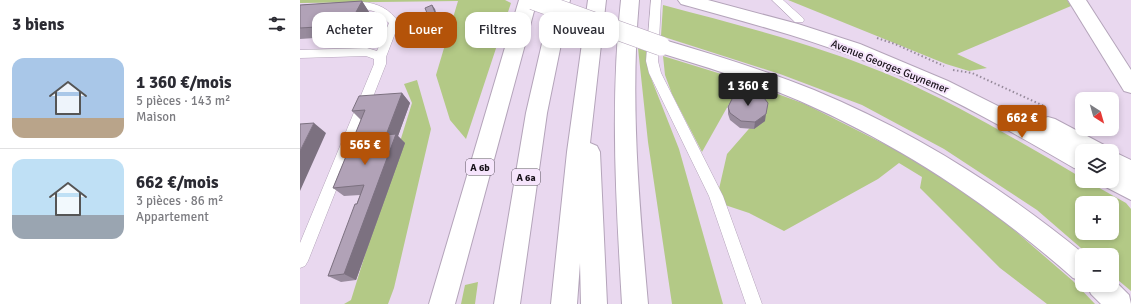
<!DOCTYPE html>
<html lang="fr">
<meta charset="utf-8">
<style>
:root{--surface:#fff;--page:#f7f7f7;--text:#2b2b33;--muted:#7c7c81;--line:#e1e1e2;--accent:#b45309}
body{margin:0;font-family:Signika,sans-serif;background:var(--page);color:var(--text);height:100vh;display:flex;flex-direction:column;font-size:15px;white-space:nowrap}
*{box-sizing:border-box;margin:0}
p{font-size:13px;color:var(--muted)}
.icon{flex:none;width:22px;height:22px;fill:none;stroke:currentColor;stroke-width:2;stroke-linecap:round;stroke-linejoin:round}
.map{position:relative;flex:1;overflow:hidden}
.panel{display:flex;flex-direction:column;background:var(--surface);width:300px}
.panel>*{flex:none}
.hud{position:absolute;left:12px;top:12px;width:380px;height:36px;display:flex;gap:8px}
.needle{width:26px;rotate:143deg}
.fabs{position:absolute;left:775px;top:92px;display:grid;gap:8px}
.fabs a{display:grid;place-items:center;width:44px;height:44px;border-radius:8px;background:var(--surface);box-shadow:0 2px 6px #0003;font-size:20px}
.price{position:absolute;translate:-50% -34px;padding:0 9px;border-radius:4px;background:var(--accent);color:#fff;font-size:13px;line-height:26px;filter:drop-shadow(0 1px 2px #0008)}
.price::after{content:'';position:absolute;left:50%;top:24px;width:12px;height:9px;margin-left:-6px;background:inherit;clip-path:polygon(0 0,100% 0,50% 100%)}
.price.on{background:#222;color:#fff}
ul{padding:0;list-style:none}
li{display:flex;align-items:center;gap:12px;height:100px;padding:0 12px}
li+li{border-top:1px solid var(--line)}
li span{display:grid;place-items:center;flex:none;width:112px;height:80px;border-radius:12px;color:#555}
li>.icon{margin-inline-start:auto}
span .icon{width:48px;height:48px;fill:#fffc;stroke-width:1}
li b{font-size:17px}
h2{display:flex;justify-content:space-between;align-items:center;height:48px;padding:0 12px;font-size:17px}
.chip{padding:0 14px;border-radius:12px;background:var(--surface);box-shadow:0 2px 6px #0003;font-size:14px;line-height:36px}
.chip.on{background:var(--accent);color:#fff}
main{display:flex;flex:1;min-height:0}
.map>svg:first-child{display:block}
.green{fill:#b3c986;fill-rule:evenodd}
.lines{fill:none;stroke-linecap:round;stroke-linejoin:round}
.service-casing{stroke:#b4a4ba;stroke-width:1}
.minor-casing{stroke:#b4a4ba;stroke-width:2}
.secondary-casing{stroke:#b4a4ba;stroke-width:2}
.motorway-casing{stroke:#b4a4ba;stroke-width:2}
.path{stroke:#978b9c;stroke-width:2;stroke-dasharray:1.5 2.5;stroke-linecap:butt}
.service{fill:#fff;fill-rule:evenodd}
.minor{fill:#fff;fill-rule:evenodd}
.secondary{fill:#fff;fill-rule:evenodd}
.motorway{fill:#fff;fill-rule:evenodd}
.motorway-bridge-casing{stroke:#b4a4ba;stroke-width:20;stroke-linecap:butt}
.motorway-bridge{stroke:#fff;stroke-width:19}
.wall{fill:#988b9d}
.shaded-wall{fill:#7c7180}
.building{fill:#b1a2b7;stroke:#7c7180}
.labels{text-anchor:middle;stroke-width:4;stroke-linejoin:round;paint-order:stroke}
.shield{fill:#f6e5fc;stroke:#5b525e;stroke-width:1}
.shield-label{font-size:10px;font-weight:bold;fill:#19131b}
.street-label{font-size:11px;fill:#19131b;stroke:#f6e5fc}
</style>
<main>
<section class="panel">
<h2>3 biens<svg class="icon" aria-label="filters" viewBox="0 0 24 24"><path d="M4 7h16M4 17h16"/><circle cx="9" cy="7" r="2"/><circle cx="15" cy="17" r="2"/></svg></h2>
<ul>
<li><span style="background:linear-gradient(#a9c7e8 75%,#b9a48a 0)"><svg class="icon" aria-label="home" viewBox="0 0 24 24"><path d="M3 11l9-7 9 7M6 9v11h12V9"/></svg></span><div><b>1 360 €/mois</b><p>5 pièces · 143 m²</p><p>Maison</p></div></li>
<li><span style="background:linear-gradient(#bfe0f5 70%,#9aa5b1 0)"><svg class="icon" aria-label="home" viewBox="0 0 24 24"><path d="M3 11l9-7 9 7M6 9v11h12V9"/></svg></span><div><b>662 €/mois</b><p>3 pièces · 86 m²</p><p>Appartement</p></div></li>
</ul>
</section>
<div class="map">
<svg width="831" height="304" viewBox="0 0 831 304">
<rect width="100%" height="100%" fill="#e9d8ef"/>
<path class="green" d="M 0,0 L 205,0 L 211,3 L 166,139 L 150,120 L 136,75 L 158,1 L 0,3 Z
M 488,0 L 767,0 L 771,6 L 657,54 L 687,68 L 669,71 L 646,64 Z
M 363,5 C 442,26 523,46 599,79 C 662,107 722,143 782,178 L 782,181 L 787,181 L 826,203 L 831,209 L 831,291 L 812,275 L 812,255 L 789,255 L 737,210 L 644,149 L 562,105 L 480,74 L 361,36 ZM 782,203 L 812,203 L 812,233 L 782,233 Z
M 338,48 L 346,51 L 349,73 L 379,149 L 423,304 L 372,304 L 348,142 Z
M 363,56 L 431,77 L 505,104 L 634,169 L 706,223 L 773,281 L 795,304 L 747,304 L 700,268 L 620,188 L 622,177 L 599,163 L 578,179 L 484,231 L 449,213 L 425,205 L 419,189 L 427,154 L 461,115 L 445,98 L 429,104 L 402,152 L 372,94 L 365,75 Z
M 117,80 L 131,129 L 94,288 L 88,304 L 44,304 L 51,300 L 112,103 L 104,84 Z
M 178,282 L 175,304 L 161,304 L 165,285 Z"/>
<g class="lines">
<defs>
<path id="service" d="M 351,0 L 361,0 L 358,61 L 361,73 L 423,196 L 462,304 L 446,304 L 409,196 L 349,73 L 346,61 Z
M 472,0 L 483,0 L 503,18 L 504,20 L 503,22 L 495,22 Z
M 62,2 C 78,3 90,9 99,23 L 86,57 L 86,64 L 8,261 L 5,266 L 0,268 L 0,243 L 74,64 L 74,59 L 66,56 L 0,58 L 0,50 L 67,48 L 77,51 L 89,23 C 84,19 80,13 73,11 C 64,7 48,14 42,6 L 47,3 Z"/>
<path id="minor" d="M 768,0 L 786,0 L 831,70 L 831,93 L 824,91 Z"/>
<path id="secondary" d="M 378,0 L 408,0 L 498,24 L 560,44 L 648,81 L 738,126 L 741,119 L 748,117 L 755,119 L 804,145 L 807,151 L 782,151 L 782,170 L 774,168 C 709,130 644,93 575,65 C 512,39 446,22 381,4 Z
M 811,151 L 812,151 L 831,160 L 831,200 L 804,186 L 802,181 L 812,181 Z"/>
<path id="motorway" d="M 219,0 L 237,0 L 155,304 L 129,304 Z
M 252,0 L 270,0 L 247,113 L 220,304 L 194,304 L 226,113 Z
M 288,0 L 306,0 L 290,143 L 297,146 L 300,152 L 307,304 L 281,304 L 280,263 L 277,304 L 251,304 L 267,152 Z
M 321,0 L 339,0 C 330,102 339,202 348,304 L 322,304 C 316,202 310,102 321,0 Z
M 361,39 C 412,54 464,70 514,90 C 613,131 702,187 785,255 L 782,255 L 782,281 L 773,278 C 689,204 602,146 500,101 C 453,81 403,66 354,51 L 352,46 L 354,41 Z
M 812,278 L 829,295 L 831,304 L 801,304 L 791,294 L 787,285 L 812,285 Z"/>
</defs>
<use href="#service" class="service-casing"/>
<use href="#minor" class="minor-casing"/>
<use href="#secondary" class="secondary-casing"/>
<use href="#motorway" class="motorway-casing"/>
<path class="path" d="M 577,38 L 595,44 L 644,66
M 653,70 L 672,73 L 744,106"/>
<use href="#service" class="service"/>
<use href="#minor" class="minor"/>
<use href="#secondary" class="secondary"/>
<use href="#motorway" class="motorway"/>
<defs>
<path id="motorway-bridge" d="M 233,0 L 361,46"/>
</defs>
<use href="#motorway-bridge" class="motorway-bridge-casing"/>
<use href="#motorway-bridge" class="motorway-bridge"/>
</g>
<path class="wall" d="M 62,1 L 69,12 L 58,35 L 0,39 L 0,5 Z
M 102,93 L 110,103 L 98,136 L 105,143 L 56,280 L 41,282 L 28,276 L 60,195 L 44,196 L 33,188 L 61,120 L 52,111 Z
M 428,107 L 465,121 L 454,129 L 440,128 L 430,120 L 428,114 Z"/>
<path class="shaded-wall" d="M 62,1 L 69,12 L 58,35 L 49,25 Z
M 132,5 L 135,9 L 138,19 L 131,22 L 129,18 Z
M 102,93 L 110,103 L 98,136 L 105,143 L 56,280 L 44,274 L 86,135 Z
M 466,114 L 465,121 L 454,129 L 455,122 Z
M 14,123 L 26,133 L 0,191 L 0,151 Z"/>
<path class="building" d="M 62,1 L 49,25 L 0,28 L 0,5 Z
M 132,5 L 136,15 L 129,18 L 125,8 Z
M 452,92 L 464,98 L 468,103 L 466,114 L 455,122 L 441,121 L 430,113 L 428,107 L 433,97 L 438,93 Z
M 102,93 L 86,135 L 96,134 L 44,274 L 28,276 L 55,204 L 57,204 L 64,185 L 33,188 L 65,110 L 52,111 L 59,96 Z
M 14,123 L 0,151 L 0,124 Z"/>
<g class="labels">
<g class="shield">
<rect x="166" y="159" width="28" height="16" rx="3"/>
<rect x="212" y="169" width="28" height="16" rx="3"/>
</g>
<g class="shield-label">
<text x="180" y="171">A 6b</text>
<text x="226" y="181">A 6a</text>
</g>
<g class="street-label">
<text transform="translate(590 66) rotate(22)" y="4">Avenue Georges Guynemer</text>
</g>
</g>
</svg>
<div class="fabs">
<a><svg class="needle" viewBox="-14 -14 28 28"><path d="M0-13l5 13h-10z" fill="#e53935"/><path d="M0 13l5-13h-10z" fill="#7c7c81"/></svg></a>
<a><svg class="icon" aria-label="layers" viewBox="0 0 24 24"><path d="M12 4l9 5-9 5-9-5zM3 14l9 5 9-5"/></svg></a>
<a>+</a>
<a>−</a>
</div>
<b class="price on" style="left:448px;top:107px">1 360 €</b>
<b class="price" style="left:722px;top:139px">662 €</b>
<b class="price" style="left:65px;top:166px">565 €</b>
<div class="hud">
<a class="chip">Acheter</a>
<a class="chip on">Louer</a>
<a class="chip">Filtres</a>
<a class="chip">Nouveau</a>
</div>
</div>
</main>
